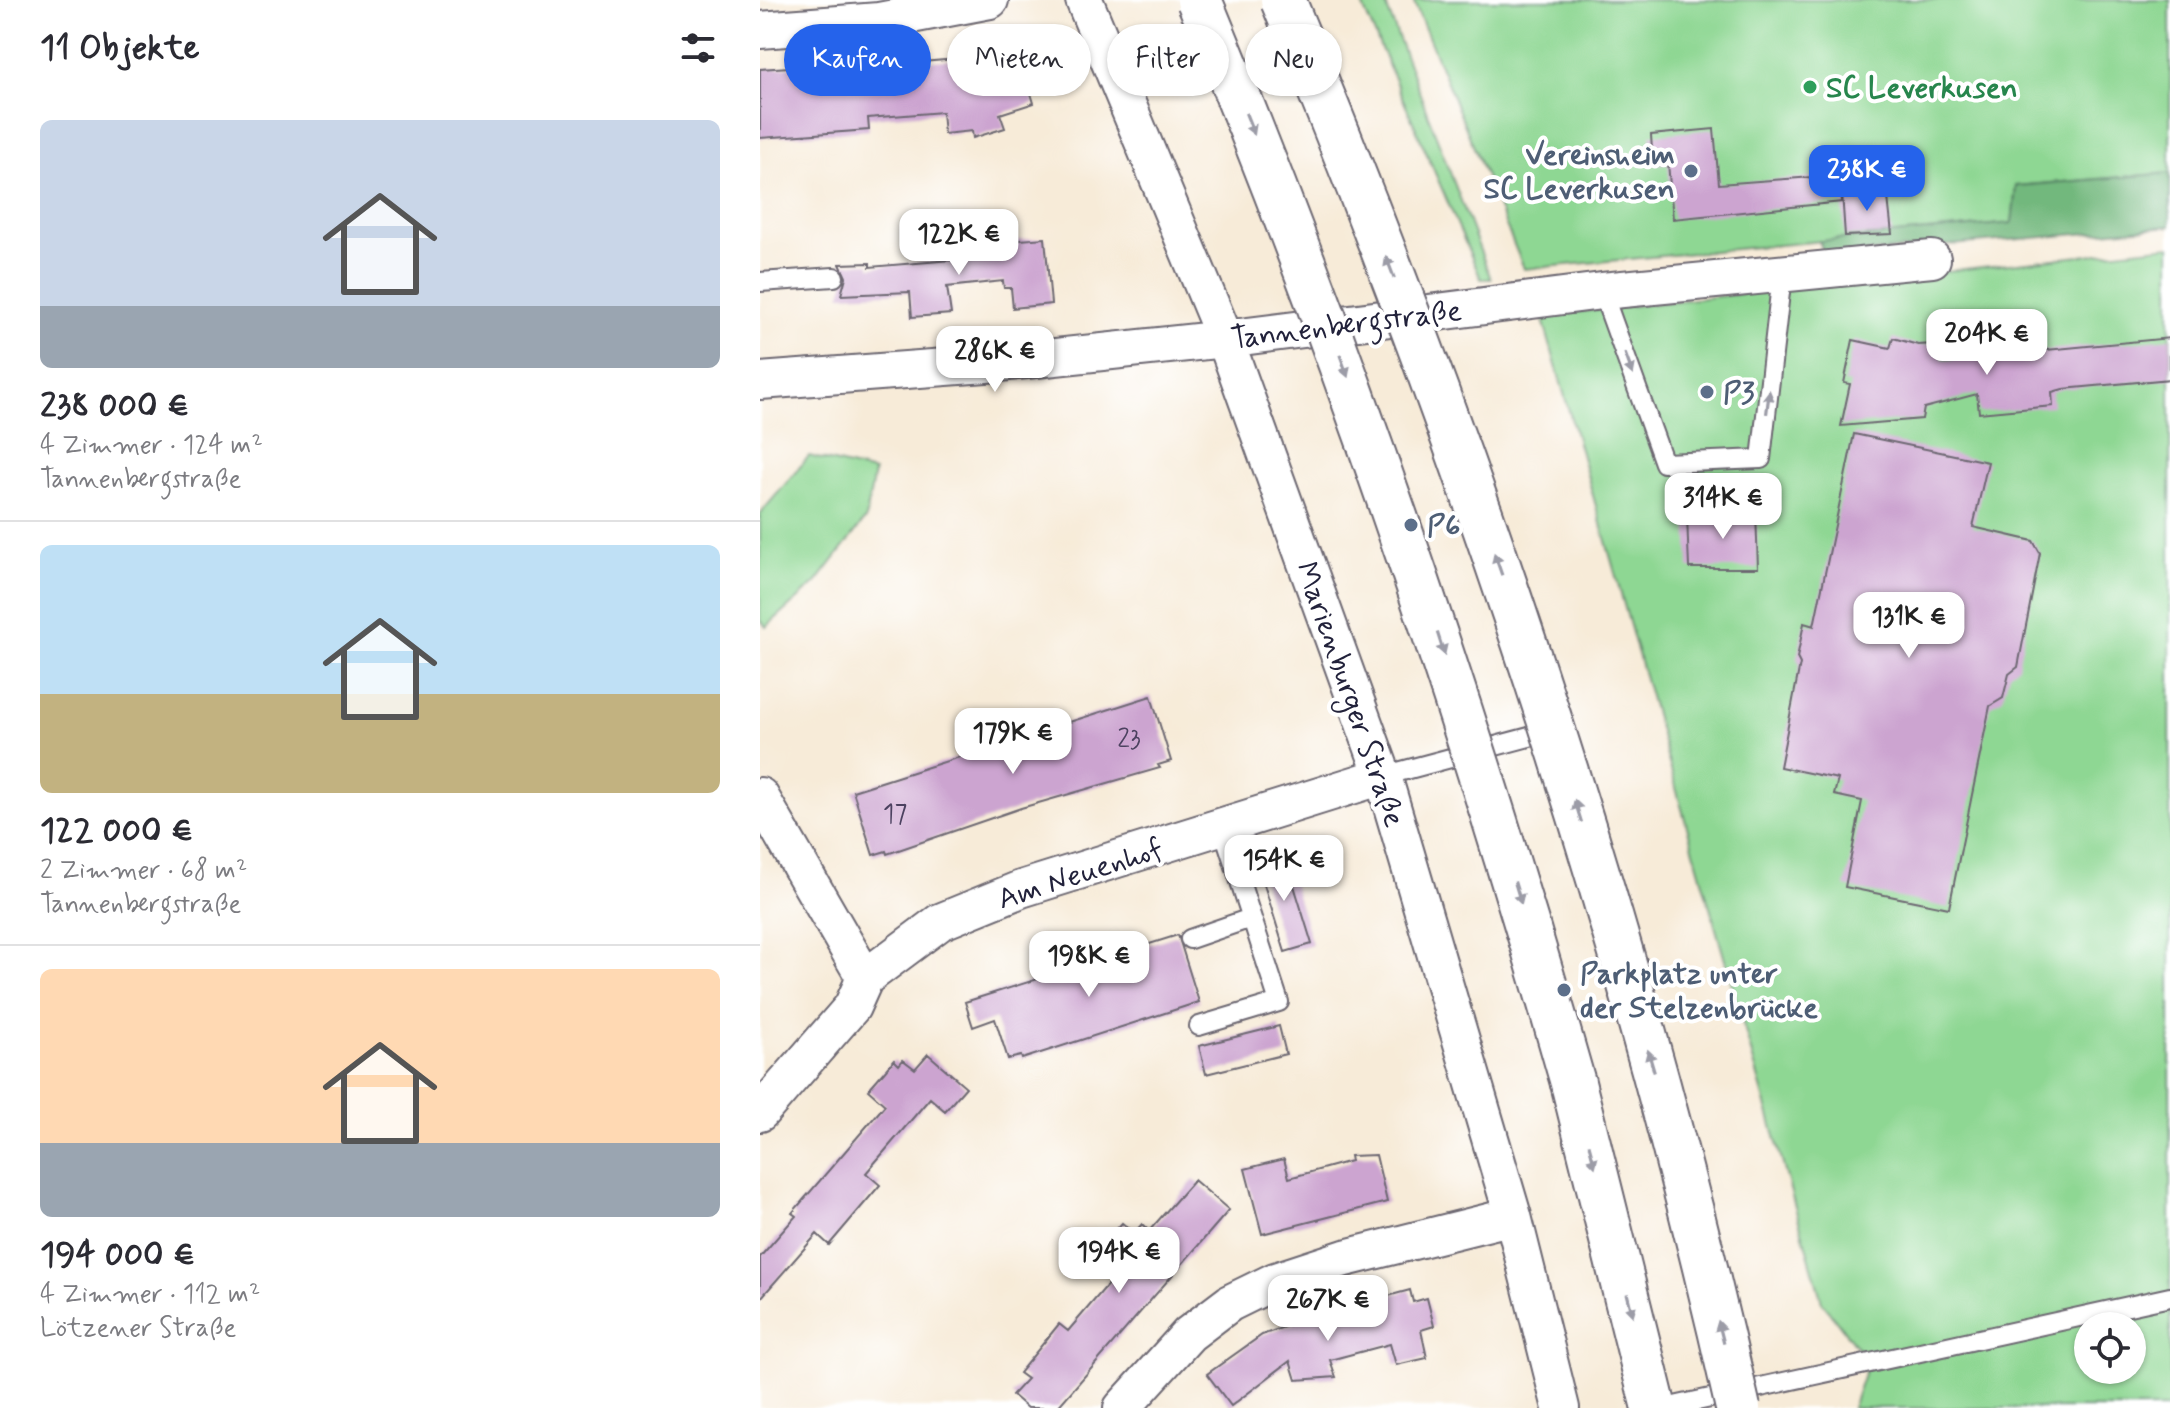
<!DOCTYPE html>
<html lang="de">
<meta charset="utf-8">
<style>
:root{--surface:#fff;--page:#f7f7f7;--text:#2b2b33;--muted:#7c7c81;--line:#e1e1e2;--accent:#2563eb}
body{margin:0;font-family:Mynerve,sans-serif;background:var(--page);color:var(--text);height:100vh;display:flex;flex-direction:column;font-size:30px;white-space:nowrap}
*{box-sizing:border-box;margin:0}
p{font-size:26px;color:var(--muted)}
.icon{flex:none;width:44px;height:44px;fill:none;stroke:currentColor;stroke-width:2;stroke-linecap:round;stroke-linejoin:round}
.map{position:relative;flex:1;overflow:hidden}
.sheet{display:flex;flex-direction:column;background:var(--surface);width:760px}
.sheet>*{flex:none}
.top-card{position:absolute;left:24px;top:24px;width:760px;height:72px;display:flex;gap:16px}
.fabs{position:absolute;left:1314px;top:1312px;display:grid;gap:16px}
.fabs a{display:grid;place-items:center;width:72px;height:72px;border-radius:50%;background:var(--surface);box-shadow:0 2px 6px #0004;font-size:40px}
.price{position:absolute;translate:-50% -68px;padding:0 18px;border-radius:16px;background:#fff;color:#222;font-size:26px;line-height:52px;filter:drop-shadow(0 2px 4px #0008)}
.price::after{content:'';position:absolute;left:50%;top:48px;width:24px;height:18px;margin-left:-12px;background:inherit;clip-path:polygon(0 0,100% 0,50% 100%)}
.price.active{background:var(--accent);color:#fff}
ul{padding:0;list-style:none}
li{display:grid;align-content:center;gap:16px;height:424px;padding:0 40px}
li+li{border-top:2px solid var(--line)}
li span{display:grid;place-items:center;height:248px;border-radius:12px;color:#555}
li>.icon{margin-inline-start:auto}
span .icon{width:144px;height:144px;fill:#fffc;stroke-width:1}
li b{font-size:34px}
h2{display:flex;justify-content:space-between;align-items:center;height:96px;padding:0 40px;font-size:34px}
.pill{padding:0 28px;border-radius:36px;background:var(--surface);box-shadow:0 2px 6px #0004;font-size:28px;line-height:72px}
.pill.active{background:var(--accent);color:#fff}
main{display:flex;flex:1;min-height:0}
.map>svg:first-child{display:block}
.green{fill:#8ed793;stroke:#587c67;stroke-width:2;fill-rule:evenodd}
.forest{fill:#72b87d;stroke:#4a6d5c;stroke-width:2}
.building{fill:#cca4d0}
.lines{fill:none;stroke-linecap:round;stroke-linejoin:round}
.lane-casing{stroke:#6d6872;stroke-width:22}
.street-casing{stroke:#6d6872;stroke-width:40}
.highway-casing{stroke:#6d6872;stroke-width:48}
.lane{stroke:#fff;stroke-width:18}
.street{stroke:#fff;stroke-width:36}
.highway{stroke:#fff;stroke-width:44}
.highway-bridge-casing{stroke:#6d6872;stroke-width:48;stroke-linecap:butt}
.highway-bridge{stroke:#fff;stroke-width:44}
.oneway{fill:#9c9ca7}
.leisure-dot{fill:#2e9e5b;stroke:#fff;stroke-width:3}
.service-dot{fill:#5c6f8a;stroke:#fff;stroke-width:3}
.labels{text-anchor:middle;stroke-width:8;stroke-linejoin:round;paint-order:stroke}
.number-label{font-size:26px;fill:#4c4260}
.leisure-label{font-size:30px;font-weight:bold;fill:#27864d;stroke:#fff;text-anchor:start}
.service-label{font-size:30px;font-weight:bold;fill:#4e5e75;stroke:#fff;text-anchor:start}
.street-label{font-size:30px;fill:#22223b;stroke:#fff}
</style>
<main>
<section class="sheet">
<h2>11 Objekte<svg class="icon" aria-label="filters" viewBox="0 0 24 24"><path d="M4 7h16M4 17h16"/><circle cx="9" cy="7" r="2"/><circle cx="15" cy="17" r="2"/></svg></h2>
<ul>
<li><span style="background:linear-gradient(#c9d6e8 75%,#9aa5b1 0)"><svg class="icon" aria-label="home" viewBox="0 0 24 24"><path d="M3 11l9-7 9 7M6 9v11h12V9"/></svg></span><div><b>238 000 €</b><p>4 Zimmer · 124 m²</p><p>Tannenbergstraße</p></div></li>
<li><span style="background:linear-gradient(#bfe0f5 60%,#c2b280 0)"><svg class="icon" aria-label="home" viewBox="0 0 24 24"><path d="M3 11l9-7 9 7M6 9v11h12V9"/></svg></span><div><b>122 000 €</b><p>2 Zimmer · 68 m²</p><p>Tannenbergstraße</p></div></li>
<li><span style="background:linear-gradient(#ffd9b3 70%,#9aa5b1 0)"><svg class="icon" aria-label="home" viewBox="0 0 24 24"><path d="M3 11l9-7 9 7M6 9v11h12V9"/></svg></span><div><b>194 000 €</b><p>4 Zimmer · 112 m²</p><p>Lötzener Straße</p></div></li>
</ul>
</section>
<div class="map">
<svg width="1410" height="1408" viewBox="0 0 1410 1408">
<rect width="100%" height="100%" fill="#fff"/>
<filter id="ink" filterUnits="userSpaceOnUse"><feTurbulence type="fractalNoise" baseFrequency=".0125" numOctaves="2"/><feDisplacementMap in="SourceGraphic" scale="16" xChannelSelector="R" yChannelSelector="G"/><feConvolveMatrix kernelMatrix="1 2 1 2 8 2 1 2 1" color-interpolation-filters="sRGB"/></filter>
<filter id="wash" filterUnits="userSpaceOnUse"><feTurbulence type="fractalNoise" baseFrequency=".006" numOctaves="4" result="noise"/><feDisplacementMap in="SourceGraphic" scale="32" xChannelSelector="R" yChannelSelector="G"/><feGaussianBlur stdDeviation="1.8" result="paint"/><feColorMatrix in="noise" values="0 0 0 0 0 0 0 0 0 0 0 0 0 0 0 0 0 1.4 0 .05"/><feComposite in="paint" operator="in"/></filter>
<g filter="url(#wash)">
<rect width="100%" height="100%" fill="#f7ebd8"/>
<path class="green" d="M 600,0 L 624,0 L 731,279 L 721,279 Z
M 653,0 L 1410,0 L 1410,173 L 1256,186 L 1252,223 L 764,269 Z
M 1410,246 L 1410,1408 L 1092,1408 L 1108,1362 L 1062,1302 L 782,316 ZM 1328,1326 L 1372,1326 L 1372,1370 L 1328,1370 Z
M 49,456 L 114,472 L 106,518 L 56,583 L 6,627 L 0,619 L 0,514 Z"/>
<path class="forest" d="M 1410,173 L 1410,226 L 1065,256 L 1059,241 L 1252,223 L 1256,186 Z"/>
<g id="blocks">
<path class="building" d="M 254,39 L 274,103 L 240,114 L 245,128 L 213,138 L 212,131 L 184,134 L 182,112 L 108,118 L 109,130 L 0,138 L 0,69 L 90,63 L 91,68 L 220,57 L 217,50 Z
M 954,129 L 959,184 L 1080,175 L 1082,202 L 913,219 L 908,163 L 893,165 L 891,135 Z
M 1127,188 L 1132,234 L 1085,236 L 1082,192 Z
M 285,238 L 291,304 L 253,308 L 251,288 L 244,288 L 243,281 L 187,287 L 191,314 L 152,317 L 150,292 L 81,295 L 86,277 L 80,264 L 110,263 L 110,267 L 203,259 L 203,254 L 247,250 L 247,241 Z
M 1133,338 L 1158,345 L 1173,344 L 1184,360 L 1410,338 L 1410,379 L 1303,389 L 1292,392 L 1293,406 L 1219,413 L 1217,394 L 1164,408 L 1162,419 L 1081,426 L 1090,384 L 1084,383 L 1093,340 L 1130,348 Z
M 1094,434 L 1228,462 L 1213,527 L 1273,541 L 1280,553 L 1258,667 L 1249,674 L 1243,698 L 1230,706 L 1189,908 L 1085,887 L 1102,801 L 1074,795 L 1078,779 L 1020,767 L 1040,664 L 1037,658 L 1044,623 L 1054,626 Z
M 996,512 L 998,568 L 929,568 L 927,515 Z
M 391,696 L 411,761 L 398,765 L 400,768 L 261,808 L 127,854 L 126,851 L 113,855 L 93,791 Z
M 524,853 L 552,944 L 525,952 L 497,862 Z
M 418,935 L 439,1002 L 262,1059 L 261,1056 L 248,1059 L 235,1019 L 213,1027 L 205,1002 Z
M 519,1026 L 526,1054 L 446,1074 L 439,1046 Z
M 168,1054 L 206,1087 L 185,1111 L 170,1098 L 106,1173 L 120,1185 L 69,1245 L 57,1234 L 0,1299 L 0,1257 L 36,1216 L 32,1213 L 125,1105 L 108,1090 L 134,1060 L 139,1065 L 143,1060 L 155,1069 Z
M 616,1155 L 627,1202 L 502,1234 L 485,1169 L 524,1159 L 529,1178 L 591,1161 L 590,1156 Z
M 434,1180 L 469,1210 L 297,1408 L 267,1408 L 252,1395 L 267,1379 L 259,1373 L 299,1324 L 308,1331 L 355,1276 L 333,1257 L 362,1223 L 374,1233 L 382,1224 L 389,1231 Z
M 650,1290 L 653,1302 L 667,1298 L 674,1326 L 661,1330 L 667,1358 L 636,1365 L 630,1344 L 570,1360 L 576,1377 L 536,1380 L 530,1361 L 471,1406 L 447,1374 L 502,1335 L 554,1316 Z"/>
</g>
</g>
<g filter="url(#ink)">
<use href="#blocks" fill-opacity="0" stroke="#6d6872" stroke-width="2"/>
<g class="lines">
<defs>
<path id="lane" d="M 0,282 L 74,277
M 842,291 L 904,463 L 1001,459 L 1022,275
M 623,776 L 788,732
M 430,939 L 491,918
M 439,1026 L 519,1002 L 463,829
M 905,1408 L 1410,1297"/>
<path id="street" d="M 324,0 L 465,339 L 623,776 L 753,1216 L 801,1408
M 0,30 L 119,21 L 230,0
M 0,381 L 239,363 L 465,339 L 842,291 L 1172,259
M 0,796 L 105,978
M 0,1113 L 92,1007 L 105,978 L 180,922 L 261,889 L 623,776
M 362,1408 L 429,1334 L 470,1303 L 515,1281 L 585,1258 L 753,1216"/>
<path id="highway" d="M 813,1083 L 894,1408"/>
</defs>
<use href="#lane" class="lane-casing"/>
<use href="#street" class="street-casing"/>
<use href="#highway" class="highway-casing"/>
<use href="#lane" class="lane"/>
<use href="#street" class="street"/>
<use href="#highway" class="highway"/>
<defs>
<path id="highway-bridge" d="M 439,0 C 586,354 708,714 813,1083
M 523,0 C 713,456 870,926 978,1408"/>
</defs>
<use href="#highway-bridge" class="highway-bridge-casing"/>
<use href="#highway-bridge" class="highway-bridge"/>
</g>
<defs><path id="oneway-solid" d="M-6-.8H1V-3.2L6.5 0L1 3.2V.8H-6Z" transform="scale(2)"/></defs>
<g class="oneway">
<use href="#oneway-solid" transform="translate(490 124) rotate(68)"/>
<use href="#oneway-solid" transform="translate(630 267) rotate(-111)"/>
<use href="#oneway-solid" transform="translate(869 364) rotate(70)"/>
<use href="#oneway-solid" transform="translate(584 366) rotate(70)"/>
<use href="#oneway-solid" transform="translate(1008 402) rotate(-83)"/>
<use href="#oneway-solid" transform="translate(738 564) rotate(-109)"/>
<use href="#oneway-solid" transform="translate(681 644) rotate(72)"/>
<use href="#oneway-solid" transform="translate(818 811) rotate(-107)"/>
<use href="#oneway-solid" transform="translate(758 893) rotate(73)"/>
<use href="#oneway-solid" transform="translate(891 1061) rotate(-106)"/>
<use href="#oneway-solid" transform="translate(832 1156) rotate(75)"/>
<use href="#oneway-solid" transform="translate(870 1305) rotate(76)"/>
<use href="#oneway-solid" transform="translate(961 1332) rotate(-104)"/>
</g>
</g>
<circle class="leisure-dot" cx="1050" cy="87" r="8"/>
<g class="service-dot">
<circle cx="931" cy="171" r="8"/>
<circle cx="947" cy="392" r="8"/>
<circle cx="651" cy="525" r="8"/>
<circle cx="804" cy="990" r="8"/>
</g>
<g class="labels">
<g class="number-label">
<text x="369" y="747">23</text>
<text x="135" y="822">17</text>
</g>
<g class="leisure-label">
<text x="1066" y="97">SC Leverkusen</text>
</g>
<g class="service-label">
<text x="915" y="164" text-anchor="end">Vereinsheim<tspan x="915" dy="34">SC Leverkusen</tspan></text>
<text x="963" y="402">P3</text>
<text x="667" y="535">P6</text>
<text x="820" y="983">Parkplatz unter<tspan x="820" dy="34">der Stelzenbrücke</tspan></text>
</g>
<g class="street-label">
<text transform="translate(586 324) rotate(-7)" y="10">Tannenbergstraße</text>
<text transform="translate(591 694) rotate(71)" y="10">Marienburger Straße</text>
<text transform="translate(320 873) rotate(-18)" y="10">Am Neuenhof</text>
</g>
</g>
</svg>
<div class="fabs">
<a><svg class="icon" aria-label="locate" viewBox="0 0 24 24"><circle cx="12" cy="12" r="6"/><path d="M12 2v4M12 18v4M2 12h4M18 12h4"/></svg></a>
</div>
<b class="price active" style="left:1107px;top:213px">238K €</b>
<b class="price" style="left:199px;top:277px">122K €</b>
<b class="price" style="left:1227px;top:377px">204K €</b>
<b class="price" style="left:235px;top:394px">286K €</b>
<b class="price" style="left:963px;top:541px">314K €</b>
<b class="price" style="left:1149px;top:660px">131K €</b>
<b class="price" style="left:253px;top:776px">179K €</b>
<b class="price" style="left:524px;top:903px">154K €</b>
<b class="price" style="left:329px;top:999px">198K €</b>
<b class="price" style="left:359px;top:1295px">194K €</b>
<b class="price" style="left:568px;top:1343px">267K €</b>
<div class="top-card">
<a class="pill active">Kaufen</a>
<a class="pill">Mieten</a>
<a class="pill">Filter</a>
<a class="pill">Neu</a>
</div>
</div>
</main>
